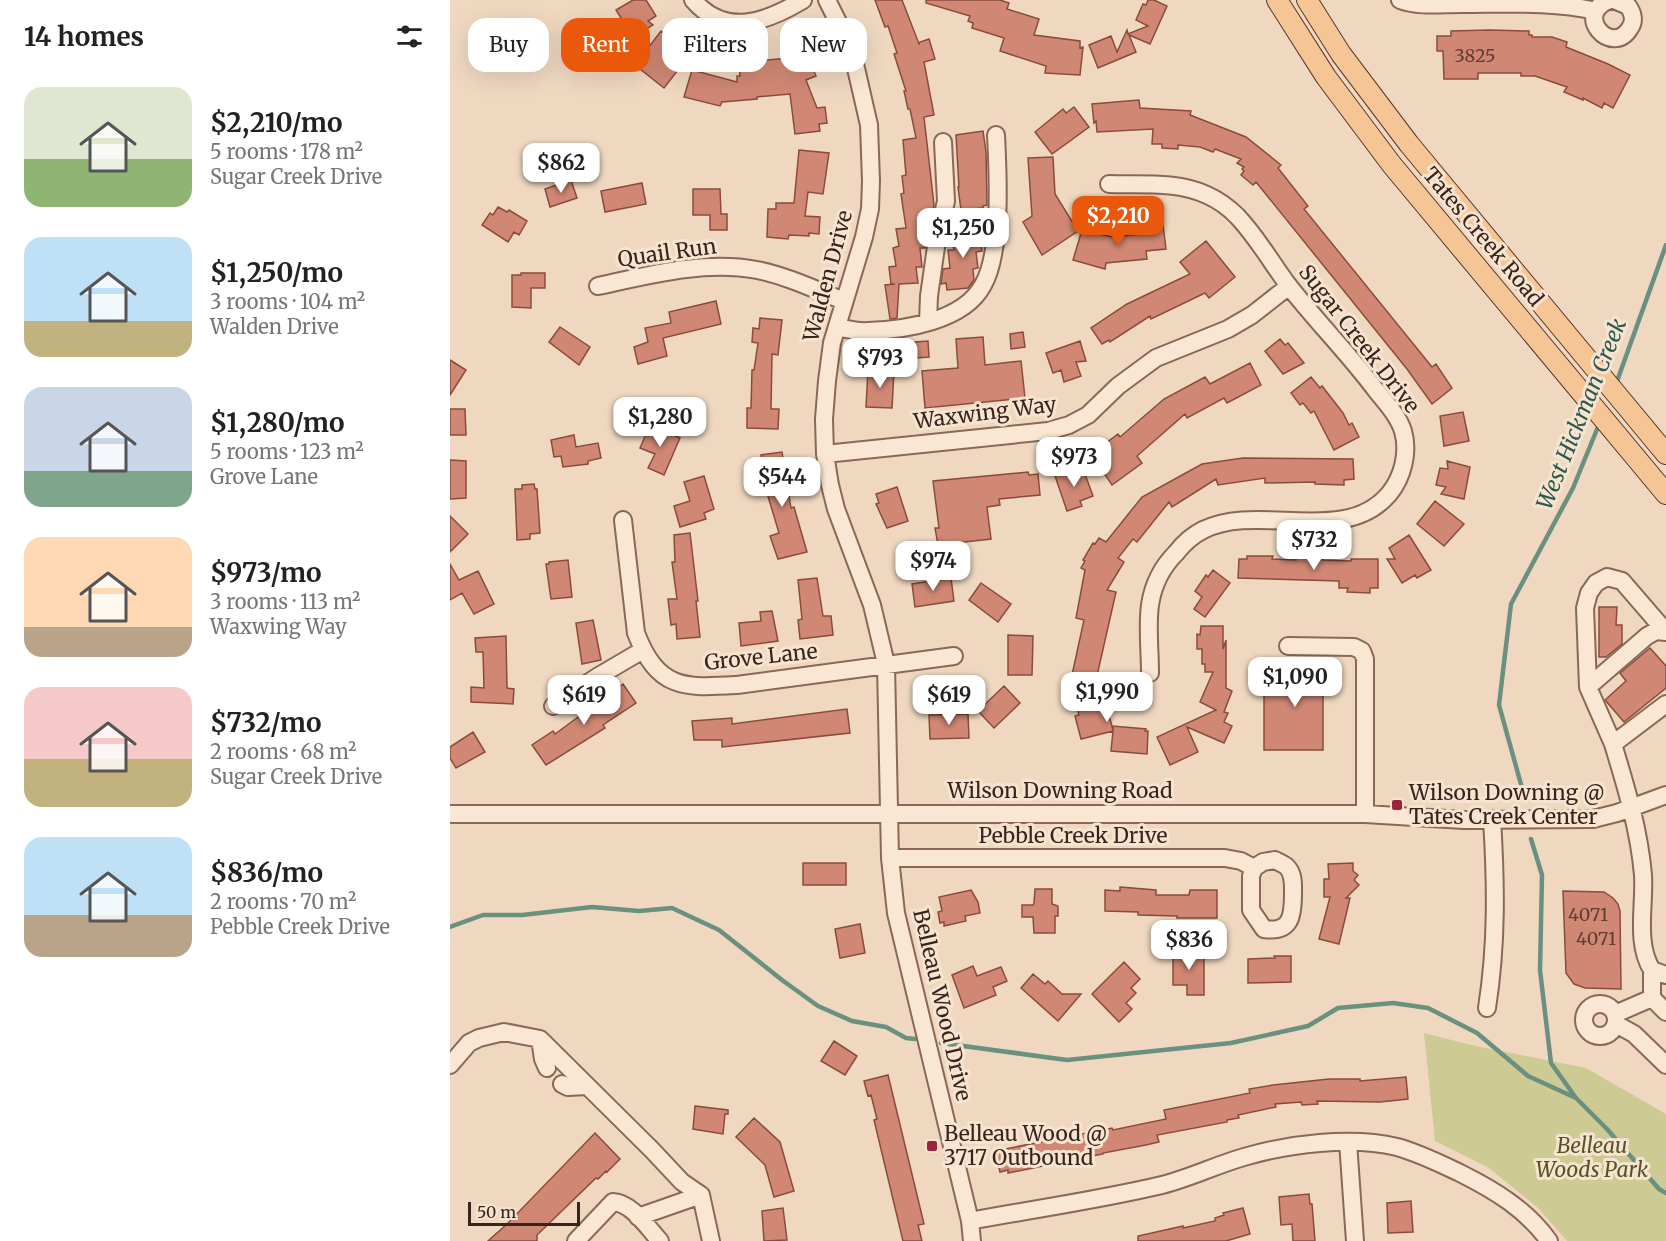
<!DOCTYPE html>
<meta charset="utf-8">
<style>
:root{--surface:#fff;--page:#f2f2f2;--text:#222;--muted:#767676;--accent:#ea580c}
body{margin:0;font-family:Merriweather,serif;background:var(--page);color:var(--text);height:100vh;display:flex;flex-direction:column;font-size:22px;white-space:nowrap}
*{box-sizing:border-box;margin:0}
p{font-size:20px;color:var(--muted)}
.icon{flex:none;width:33px;height:33px;fill:none;stroke:currentColor;stroke-width:2;stroke-linecap:round;stroke-linejoin:round}
.map{position:relative;flex:1;overflow:hidden}
.side{display:flex;flex-direction:column;background:var(--surface);width:450px}
.side>*{flex:none}
.guide{position:absolute;left:18px;top:18px;width:570px;height:54px;display:flex;gap:12px}
.scale{position:absolute;left:18px;bottom:15px;width:112px;box-sizing:border-box;padding-left:6px;border:3px solid #38241c;border-top:0;font-size:16px;line-height:21px;white-space:nowrap;color:#38241c;-webkit-text-stroke:4px #f7e4d0;paint-order:stroke}
.price{position:absolute;translate:-50% -51px;padding:0 14px;border-radius:12px;background:#fff;color:#222;font-size:20px;line-height:39px;filter:drop-shadow(0 2px 3px #0008)}
.price::after{content:'';position:absolute;left:50%;top:36px;width:18px;height:14px;margin-left:-9px;background:inherit;clip-path:polygon(0 0,100% 0,50% 100%)}
.price.selected{background:var(--accent);color:#fff}
ul{padding:0;list-style:none}
li{display:flex;align-items:center;gap:18px;height:150px;padding:0 24px}
li span{display:grid;place-items:center;flex:none;width:168px;height:120px;border-radius:18px;color:#555}
li>.icon{margin-inline-start:auto}
span .icon{width:72px;height:72px;fill:#fffc;stroke-width:1}
li b{font-size:26px}
h2{display:flex;justify-content:space-between;align-items:center;height:72px;padding:0 24px;font-size:26px}
.pill{padding:0 21px;border-radius:18px;background:var(--surface);box-shadow:0 6px 24px #0002;font-size:21px;line-height:54px}
.pill.selected{background:var(--accent);color:#fff}
main{display:flex;flex:1;min-height:0}
.map>svg:first-child{display:block}
.park{fill:#ceca93}
.lines{fill:none;stroke-linecap:round;stroke-linejoin:round}
.stream{stroke:#6a907f;stroke-width:4.5}
.building{fill:#d08874;stroke:#8a4b3c;stroke-width:1.5}
.minor-casing{stroke:#8a6857;stroke-width:20}
.major-casing{stroke:#57372c;stroke-width:22}
.minor{stroke:#fae7d3;stroke-width:16}
.major{stroke:#f5c595;stroke-width:20}
.poi-dot{fill:#9b243c;stroke:#f7e4d0;stroke-width:2}
.labels{text-anchor:middle;stroke-width:6;stroke-linejoin:round;paint-order:stroke}
.number-label{font-size:18px;fill:#5e3d32}
.street-label{font-size:21px;fill:#38241c;stroke:#f7e4d0}
.poi-label{font-size:21px;fill:#38241c;stroke:#f7e4d0;text-anchor:start}
.park-label{font-size:21px;font-style:italic;fill:#535622;stroke:#f7e4d0}
.water-label{font-size:22px;font-style:italic;fill:#2b594d;stroke:#f7e4d0}
</style>
<main>
<section class="side">
<h2>14 homes<svg class="icon" aria-label="filters" viewBox="0 0 24 24"><path d="M4 7h16M4 17h16"/><circle cx="9" cy="7" r="2"/><circle cx="15" cy="17" r="2"/></svg></h2>
<ul>
<li><span style="background:linear-gradient(#dfe7d0 60%,#8fb573 0)"><svg class="icon" aria-label="home" viewBox="0 0 24 24"><path d="M3 11l9-7 9 7M6 9v11h12V9"/></svg></span><div><b>$2,210/mo</b><p>5 rooms · 178 m²</p><p>Sugar Creek Drive</p></div></li>
<li><span style="background:linear-gradient(#bfe0f5 70%,#c2b280 0)"><svg class="icon" aria-label="home" viewBox="0 0 24 24"><path d="M3 11l9-7 9 7M6 9v11h12V9"/></svg></span><div><b>$1,250/mo</b><p>3 rooms · 104 m²</p><p>Walden Drive</p></div></li>
<li><span style="background:linear-gradient(#c9d6e8 70%,#7fa58c 0)"><svg class="icon" aria-label="home" viewBox="0 0 24 24"><path d="M3 11l9-7 9 7M6 9v11h12V9"/></svg></span><div><b>$1,280/mo</b><p>5 rooms · 123 m²</p><p>Grove Lane</p></div></li>
<li><span style="background:linear-gradient(#ffd9b3 75%,#b9a48a 0)"><svg class="icon" aria-label="home" viewBox="0 0 24 24"><path d="M3 11l9-7 9 7M6 9v11h12V9"/></svg></span><div><b>$973/mo</b><p>3 rooms · 113 m²</p><p>Waxwing Way</p></div></li>
<li><span style="background:linear-gradient(#f6c9c9 60%,#c2b280 0)"><svg class="icon" aria-label="home" viewBox="0 0 24 24"><path d="M3 11l9-7 9 7M6 9v11h12V9"/></svg></span><div><b>$732/mo</b><p>2 rooms · 68 m²</p><p>Sugar Creek Drive</p></div></li>
<li><span style="background:linear-gradient(#bfe0f5 65%,#b9a48a 0)"><svg class="icon" aria-label="home" viewBox="0 0 24 24"><path d="M3 11l9-7 9 7M6 9v11h12V9"/></svg></span><div><b>$836/mo</b><p>2 rooms · 70 m²</p><p>Pebble Creek Drive</p></div></li>
</ul>
</section>
<div class="map">
<svg width="1216" height="1241" viewBox="0 0 1216 1241">
<rect width="100%" height="100%" fill="#f0d8c0"/>
<path class="park" d="M 974,1033 L 1021,1045 L 1136,1068 L 1216,1114 L 1216,1241 L 1117,1241 L 1088,1208 L 1039,1168 L 985,1141 Z"/>
<g class="lines">
<path class="stream" d="M 1166,384 L 1216,245
M 1078,800 L 1072,788 L 1049,705 L 1061,604 L 1123,488 L 1150,422
M 1081,839 L 1092,875 L 1090,970 L 1101,1063 L 1126,1098 L 1157,1129 L 1209,1189 L 1216,1193
M 0,927 L 33,915 L 72,915 L 142,907 L 189,911 L 222,908 L 269,930 L 332,980 L 368,1006 L 402,1021 L 436,1027 L 456,1038 L 465,1039
M 491,1043 L 617,1060 L 781,1043 L 858,1026 L 888,1008 L 943,1003 L 978,1008 L 1027,1033 L 1078,1076 L 1126,1098"/>
</g>
<path class="building" d="M 183,0 L 196,0 L 206,16 L 198,21 L 203,25 L 183,37 L 166,10 Z
M 425,0 L 452,0 L 469,44 L 470,42 L 479,39 L 485,59 L 474,62 L 484,115 L 474,117 L 484,205 L 483,212 L 470,213 L 476,242 L 475,248 L 470,248 L 472,267 L 466,267 L 468,283 L 449,284 L 447,318 L 440,319 L 435,285 L 445,284 L 441,284 L 439,267 L 446,266 L 443,248 L 449,246 L 446,229 L 456,228 L 451,194 L 454,193 L 452,176 L 456,175 L 453,140 L 466,138 L 460,109 L 458,109 L 454,91 L 456,91 L 444,54 L 447,53 L 438,26 L 435,27 Z
M 476,0 L 550,0 L 559,3 L 557,9 L 589,19 L 584,35 L 630,41 L 630,48 L 633,47 L 630,75 L 595,73 L 596,66 L 550,51 L 554,38 L 522,28 L 523,23 L 518,21 L 520,16 L 476,3 Z
M 698,0 L 704,0 L 717,6 L 700,44 L 679,35 L 686,52 L 648,68 L 639,45 L 661,36 L 667,52 L 677,30 L 678,34 L 698,26 L 686,20 L 693,4 L 696,5 Z
M 1040,30 L 1079,31 L 1079,35 L 1082,35 L 1082,37 L 1102,37 L 1117,42 L 1116,47 L 1158,64 L 1180,75 L 1163,108 L 1154,103 L 1152,108 L 1133,98 L 1133,100 L 1114,92 L 1117,87 L 1085,76 L 1071,76 L 1071,73 L 1028,73 L 1028,79 L 994,79 L 993,51 L 987,51 L 987,36 L 1001,36 L 1001,31 Z
M 211,31 L 233,48 L 224,59 L 232,65 L 214,88 L 185,65 Z
M 355,49 L 366,76 L 356,80 L 367,108 L 375,107 L 377,123 L 369,124 L 370,131 L 345,134 L 340,94 L 307,97 L 307,99 L 272,102 L 270,106 L 234,97 L 242,70 L 287,82 L 287,76 L 290,76 L 289,64 L 306,63 L 306,61 L 338,58 L 337,55 Z
M 689,100 L 690,108 L 741,111 L 740,115 L 796,137 L 831,165 L 828,168 L 858,206 L 854,209 L 982,367 L 986,364 L 1002,388 L 982,404 L 957,369 L 806,182 L 803,185 L 791,175 L 794,171 L 792,169 L 794,167 L 787,163 L 791,159 L 765,149 L 763,152 L 750,147 L 728,145 L 728,149 L 712,148 L 712,144 L 702,144 L 703,129 L 647,132 L 646,121 L 644,123 L 642,104 Z
M 624,107 L 639,127 L 602,154 L 585,132 L 613,109 L 616,113 Z
M 533,131 L 536,152 L 537,205 L 533,206 L 533,208 L 511,210 L 508,187 L 509,187 L 506,135 Z
M 349,150 L 379,153 L 373,194 L 358,192 L 355,216 L 370,217 L 369,234 L 359,233 L 359,236 L 339,235 L 338,239 L 317,237 L 318,209 L 326,209 L 326,203 L 344,203 Z
M 603,157 L 605,194 L 628,231 L 592,255 L 573,222 L 582,216 L 578,158 Z
M 121,180 L 127,198 L 100,207 L 95,189 Z
M 192,183 L 196,204 L 155,212 L 151,191 Z
M 243,189 L 270,189 L 271,214 L 277,214 L 277,230 L 260,230 L 260,215 L 243,215 Z
M 48,207 L 57,212 L 59,210 L 77,221 L 69,235 L 64,232 L 58,242 L 32,225 L 40,213 L 43,215 Z
M 713,225 L 716,249 L 696,251 L 697,259 L 656,263 L 655,269 L 623,260 L 632,230 L 662,237 L 691,234 L 691,228 Z
M 529,227 L 532,251 L 526,252 L 528,268 L 523,269 L 524,280 L 518,288 L 497,290 L 496,283 L 491,284 L 493,269 L 500,268 L 498,250 L 504,250 L 501,233 Z
M 756,241 L 785,277 L 759,298 L 755,293 L 701,319 L 700,316 L 660,342 L 659,340 L 652,344 L 641,328 L 677,304 L 740,274 L 730,262 Z
M 71,273 L 95,273 L 95,288 L 81,288 L 81,308 L 62,307 L 62,275 L 71,275 Z
M 266,301 L 271,324 L 213,338 L 217,356 L 188,364 L 184,347 L 198,342 L 195,328 L 221,323 L 219,312 Z
M 310,318 L 332,320 L 328,355 L 322,354 L 321,409 L 329,409 L 328,429 L 297,428 L 297,408 L 301,408 L 302,370 L 304,370 L 308,343 L 302,342 L 303,328 L 309,329 Z
M 110,327 L 140,347 L 129,365 L 99,342 Z
M 573,332 L 575,347 L 561,349 L 560,334 Z
M 533,337 L 535,365 L 571,361 L 575,398 L 475,408 L 472,371 L 508,368 L 506,339 Z
M 830,339 L 835,345 L 838,343 L 854,363 L 833,374 L 815,351 Z
M 478,341 L 479,357 L 466,358 L 465,342 Z
M 630,341 L 636,361 L 626,362 L 631,376 L 614,382 L 611,370 L 603,373 L 596,353 Z
M 0,360 L 16,370 L 0,395 Z
M 800,363 L 811,385 L 777,403 L 774,398 L 737,418 L 735,414 L 687,456 L 692,463 L 662,485 L 641,454 L 668,434 L 670,437 L 714,399 L 755,377 L 760,384 Z
M 418,370 L 444,371 L 442,408 L 416,407 Z
M 861,377 L 870,388 L 872,386 L 893,413 L 899,425 L 902,423 L 909,437 L 884,450 L 864,411 L 861,413 L 853,403 L 850,405 L 841,393 Z
M 0,409 L 15,409 L 16,435 L 0,435 Z
M 1013,412 L 1019,441 L 994,446 L 990,416 Z
M 200,425 L 230,438 L 214,475 L 198,468 L 205,454 L 190,448 Z
M 124,435 L 126,447 L 148,443 L 151,458 L 138,461 L 138,464 L 113,467 L 111,456 L 104,457 L 101,440 Z
M 332,452 L 341,508 L 344,507 L 357,552 L 328,559 L 320,536 L 329,533 L 317,493 L 311,455 Z
M 793,458 L 903,459 L 904,479 L 894,480 L 894,485 L 865,484 L 865,482 L 815,483 L 815,478 L 768,485 L 766,479 L 722,507 L 719,502 L 687,542 L 683,539 L 668,558 L 674,562 L 657,590 L 666,592 L 646,680 L 622,675 L 634,620 L 626,618 L 635,570 L 631,568 L 635,561 L 633,560 L 643,543 L 645,544 L 649,538 L 656,542 L 692,497 L 752,464 Z
M 0,460 L 16,461 L 16,498 L 0,499 Z
M 997,461 L 1020,467 L 1014,499 L 991,494 L 996,487 L 986,485 L 990,468 L 998,469 Z
M 632,466 L 643,496 L 630,501 L 632,506 L 617,511 L 605,476 Z
M 578,472 L 579,475 L 588,474 L 590,495 L 549,499 L 550,505 L 537,507 L 541,539 L 488,545 L 485,528 L 489,528 L 483,481 Z
M 254,476 L 264,509 L 254,513 L 256,519 L 230,527 L 224,506 L 240,501 L 234,482 Z
M 84,484 L 85,489 L 87,489 L 90,533 L 80,534 L 80,539 L 67,540 L 65,489 L 72,489 L 72,485 Z
M 447,487 L 458,521 L 437,528 L 426,504 L 429,503 L 426,494 Z
M 985,501 L 1014,524 L 994,546 L 967,524 Z
M 0,516 L 18,534 L 0,552 Z
M 240,533 L 248,601 L 246,601 L 250,637 L 227,639 L 226,624 L 221,625 L 218,599 L 227,599 L 222,562 L 225,562 L 224,535 Z
M 959,535 L 981,570 L 967,578 L 965,575 L 952,583 L 937,559 L 945,559 L 939,548 Z
M 797,556 L 823,556 L 822,559 L 846,560 L 846,557 L 874,557 L 873,560 L 901,561 L 901,559 L 928,559 L 928,588 L 920,588 L 920,593 L 897,592 L 898,588 L 889,588 L 889,581 L 788,578 L 789,559 L 797,559 Z
M 118,560 L 122,597 L 101,599 L 96,564 L 99,564 L 99,562 Z
M 0,564 L 9,580 L 28,571 L 44,604 L 24,614 L 12,593 L 0,600 Z
M 763,570 L 780,583 L 755,617 L 744,609 L 752,597 L 745,591 L 756,575 L 758,577 Z
M 367,578 L 373,616 L 381,616 L 383,635 L 350,639 L 348,620 L 352,619 L 348,580 Z
M 501,578 L 504,601 L 465,607 L 462,584 Z
M 531,583 L 561,604 L 548,622 L 519,600 Z
M 1149,607 L 1167,607 L 1166,625 L 1172,625 L 1172,644 L 1156,657 L 1149,657 Z
M 322,611 L 328,641 L 291,646 L 289,623 L 311,621 L 310,612 Z
M 143,620 L 151,660 L 132,664 L 126,623 Z
M 751,626 L 773,626 L 773,649 L 776,640 L 776,688 L 782,691 L 774,712 L 778,713 L 774,722 L 782,726 L 774,743 L 737,727 L 748,752 L 720,765 L 707,737 L 766,710 L 750,702 L 763,672 L 755,672 L 755,664 L 752,664 L 752,649 L 747,649 L 747,634 L 750,635 Z
M 558,635 L 583,636 L 582,675 L 558,675 Z
M 56,636 L 57,688 L 64,689 L 63,704 L 21,702 L 21,687 L 34,688 L 33,652 L 26,652 L 25,638 Z
M 1200,648 L 1216,666 L 1216,688 L 1174,722 L 1155,700 L 1176,681 L 1170,673 Z
M 826,659 L 868,659 L 868,691 L 873,691 L 873,750 L 814,750 L 814,695 L 826,695 Z
M 173,684 L 186,703 L 153,725 L 155,728 L 96,765 L 82,745 L 103,731 L 105,734 Z
M 554,686 L 570,703 L 544,728 L 528,711 Z
M 651,686 L 663,730 L 663,726 L 696,729 L 695,731 L 698,731 L 697,754 L 661,751 L 663,731 L 631,739 L 625,716 L 629,715 L 623,694 Z
M 397,709 L 400,733 L 272,747 L 272,740 L 244,740 L 242,721 L 282,718 L 282,724 Z
M 518,714 L 519,738 L 480,739 L 479,715 Z
M 23,732 L 35,752 L 6,768 L 0,758 L 0,747 Z
M 353,863 L 396,863 L 396,885 L 353,885 Z
M 903,863 L 903,871 L 908,875 L 904,880 L 909,885 L 896,898 L 900,898 L 889,944 L 869,939 L 880,897 L 874,897 L 874,879 L 879,879 L 878,864 Z
M 670,887 L 706,890 L 706,895 L 739,895 L 740,890 L 767,890 L 767,918 L 727,918 L 727,916 L 688,915 L 688,912 L 655,911 L 655,890 L 670,891 Z
M 585,889 L 602,889 L 602,904 L 608,906 L 608,916 L 605,916 L 605,933 L 584,933 L 583,917 L 572,917 L 572,905 L 583,905 L 584,903 Z
M 521,890 L 528,902 L 530,913 L 515,916 L 516,921 L 494,926 L 494,922 L 490,923 L 488,912 L 492,911 L 489,897 Z
M 1113,891 L 1154,892 L 1163,898 L 1168,904 L 1170,911 L 1171,989 L 1135,988 L 1124,984 L 1116,973 Z
M 410,924 L 415,953 L 390,958 L 385,929 Z
M 723,950 L 754,951 L 754,995 L 737,995 L 737,985 L 723,985 Z
M 824,956 L 841,956 L 841,982 L 798,983 L 798,959 L 825,958 Z
M 674,962 L 690,979 L 681,988 L 686,993 L 676,1003 L 682,1009 L 669,1022 L 642,994 Z
M 523,966 L 527,976 L 551,967 L 557,981 L 543,987 L 546,995 L 514,1008 L 502,975 Z
M 583,974 L 595,984 L 598,981 L 612,994 L 631,994 L 608,1021 L 571,988 Z
M 384,1041 L 407,1056 L 395,1075 L 371,1061 Z
M 438,1075 L 474,1224 L 468,1225 L 472,1241 L 453,1241 L 424,1120 L 427,1119 L 421,1095 L 418,1096 L 414,1081 Z
M 956,1077 L 958,1099 L 930,1102 L 867,1101 L 868,1104 L 852,1105 L 851,1102 L 825,1104 L 826,1107 L 788,1115 L 789,1118 L 777,1120 L 777,1122 L 707,1135 L 709,1142 L 696,1145 L 653,1153 L 653,1154 L 638,1157 L 637,1155 L 612,1160 L 613,1162 L 558,1173 L 558,1170 L 550,1172 L 545,1151 L 662,1128 L 663,1130 L 716,1119 L 714,1110 L 800,1093 L 799,1089 L 823,1085 L 879,1079 L 910,1079 L 910,1081 Z
M 245,1106 L 278,1110 L 278,1114 L 275,1114 L 273,1134 L 243,1129 Z
M 304,1118 L 330,1142 L 344,1191 L 324,1197 L 315,1165 L 286,1137 Z
M 145,1133 L 170,1159 L 157,1172 L 156,1171 L 148,1179 L 146,1178 L 87,1235 L 87,1241 L 38,1241 L 57,1224 Z
M 859,1194 L 860,1204 L 862,1204 L 865,1241 L 843,1241 L 842,1224 L 831,1225 L 829,1197 Z
M 961,1201 L 963,1232 L 938,1233 L 937,1203 Z
M 333,1208 L 337,1240 L 314,1241 L 312,1211 Z
M 793,1208 L 800,1234 L 776,1241 L 688,1241 L 688,1236 L 733,1226 L 733,1228 L 765,1221 L 765,1218 L 774,1215 L 773,1213 Z"/>
<g class="lines">
<defs>
<path id="minor" d="M 243,0 C 276,38 316,22 353,0
M 377,0 L 397,40 L 405,64 L 419,125 L 421,181 L 420,209 L 414,237 L 382,343 L 377,381 L 374,419 L 375,454 L 380,485 L 386,509 L 422,605 L 436,664 L 440,858 L 446,913 L 520,1221 L 522,1241
M 950,0 C 968,7 992,4 1011,4 C 1056,4 1102,1 1146,11
M 1160,0 C 1122,14 1162,58 1180,28 C 1185,21 1183,13 1178,6 L 1164,0
M 659,184 C 691,185 728,181 757,195 C 768,200 779,208 787,216 C 807,237 821,262 838,285 C 866,321 898,353 925,389 C 935,402 948,415 953,431 C 959,452 953,477 939,494 C 894,547 809,502 753,530 C 743,535 733,544 726,553 C 712,567 703,585 700,605 C 697,627 700,650 700,673
M 148,286 C 199,275 255,260 307,270 C 337,276 366,290 394,301
M 478,322 L 479,296 L 487,240 L 496,201 L 493,142
M 387,327 C 397,329 408,332 418,331 C 455,330 514,321 533,285 C 552,252 548,174 546,135
M 375,454 L 598,431 L 619,425 L 638,415 L 668,386 L 706,358 L 778,329 L 802,315 L 839,286
M 173,520 L 186,633 C 208,690 234,688 287,685 L 504,656
M 838,646 L 904,647 L 912,651 L 915,659 L 915,814
M 1138,687 L 1197,636 L 1206,631 L 1216,632
M 1216,704 L 1163,744 C 1176,787 1189,829 1193,875 C 1195,905 1185,943 1202,970 L 1216,975
M 103,706 L 147,677 L 193,650
M 1163,744 L 1138,687 L 1135,608 L 1139,593 L 1146,583 L 1157,577 L 1172,581 L 1216,632
M 0,814 L 915,814 L 1014,820 L 1143,819 L 1167,813 L 1216,795
M 440,858 L 775,858 L 791,861 L 804,868
M 825,860 C 828,862 834,864 837,867 C 844,874 843,885 843,894 C 843,916 841,933 814,929 L 801,910 L 801,876 L 804,868 L 813,862 Z
M 1202,970 L 1202,998 L 1216,1012
M1134 1020a16 16 0 1 1 32 0a16 16 0 1 1-32 0Z
M 1037,1008 C 1047,944 1046,884 1042,819
M 1165,1014 L 1202,998
M 1166,1024 L 1184,1034 L 1216,1065
M 90,1039 L 93,1059 L 97,1068
M 0,1065 L 19,1043 L 29,1038 L 54,1032 L 90,1039 L 202,1150 L 232,1182 L 251,1195
M 112,1084 L 118,1087 L 137,1086
M 898,1142 L 905,1241
M 251,1195 L 261,1241
M 188,1217 L 251,1195
M 520,1221 C 584,1209 649,1200 712,1185 C 740,1178 766,1165 794,1157 C 838,1144 901,1136 947,1147 C 969,1153 989,1163 1010,1173 C 1044,1190 1076,1209 1099,1241
M 126,1241 L 163,1202 C 182,1203 197,1227 210,1241"/>
<path id="major" d="M 827,0 L 876,77 L 942,165 L 1216,494
M 857,0 L 891,54 L 959,144 L 1216,454"/>
</defs>
<use href="#minor" class="minor-casing"/>
<use href="#major" class="major-casing"/>
<use href="#minor" class="minor"/>
<use href="#major" class="major"/>
</g>
<g class="poi-dot">
<rect x="941" y="799" width="12" height="12" rx="3"/>
<rect x="476" y="1140" width="12" height="12" rx="3"/>
</g>
<g class="labels">
<g class="number-label">
<text x="1025" y="62">3825</text>
<text x="1138" y="921">4071</text>
<text x="1146" y="945">4071</text>
</g>
<g class="street-label">
<text transform="translate(1033 237) rotate(50)" y="7">Tates Creek Road</text>
<text transform="translate(217 253) rotate(-8)" y="7">Quail Run</text>
<text transform="translate(378 276) rotate(-75)" y="7">Walden Drive</text>
<text transform="translate(909 339) rotate(52)" y="7">Sugar Creek Drive</text>
<text transform="translate(535 413) rotate(-7)" y="7">Waxwing Way</text>
<text transform="translate(311 657) rotate(-6)" y="7">Grove Lane</text>
<text x="610" y="798">Wilson Downing Road</text>
<text x="623" y="843">Pebble Creek Drive</text>
<text transform="translate(492 1005) rotate(77)" y="7">Belleau Wood Drive</text>
</g>
<g class="poi-label">
<text x="959" y="800">Wilson Downing @<tspan x="959" dy="24">Tates Creek Center</tspan></text>
<text x="494" y="1141">Belleau Wood @<tspan x="494" dy="24">3717 Outbound</tspan></text>
</g>
<g class="park-label">
<text x="1142" y="1153">Belleau<tspan x="1142" dy="24">Woods Park</tspan></text>
</g>
<g class="water-label">
<text transform="translate(1131 414) rotate(-68)" y="8">West Hickman Creek</text>
</g>
</g>
</svg>
<div class="scale">50 m</div>
<b class="price" style="left:111px;top:194px">$862</b>
<b class="price selected" style="left:668px;top:247px">$2,210</b>
<b class="price" style="left:513px;top:259px">$1,250</b>
<b class="price" style="left:430px;top:389px">$793</b>
<b class="price" style="left:210px;top:448px">$1,280</b>
<b class="price" style="left:624px;top:488px">$973</b>
<b class="price" style="left:332px;top:508px">$544</b>
<b class="price" style="left:864px;top:571px">$732</b>
<b class="price" style="left:483px;top:592px">$974</b>
<b class="price" style="left:845px;top:708px">$1,090</b>
<b class="price" style="left:657px;top:723px">$1,990</b>
<b class="price" style="left:134px;top:726px">$619</b>
<b class="price" style="left:499px;top:726px">$619</b>
<b class="price" style="left:739px;top:971px">$836</b>
<div class="guide">
<a class="pill">Buy</a>
<a class="pill selected">Rent</a>
<a class="pill">Filters</a>
<a class="pill">New</a>
</div>
</div>
</main>
